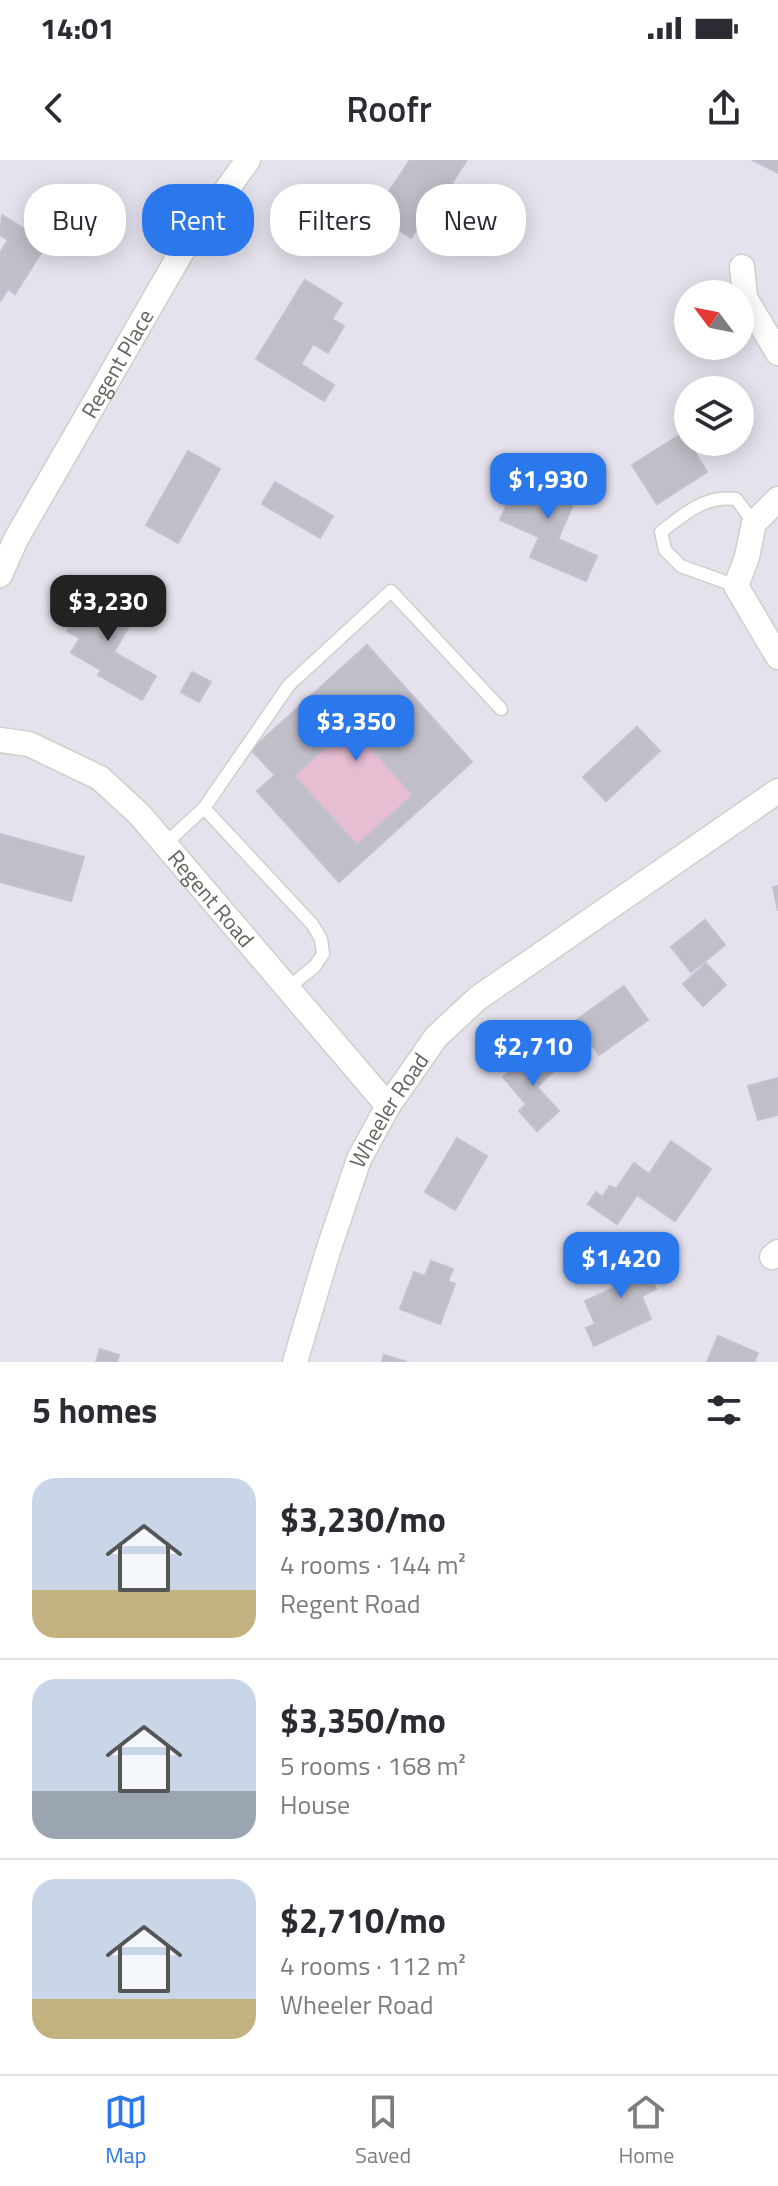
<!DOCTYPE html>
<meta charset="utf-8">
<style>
:root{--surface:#fff;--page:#f7f7f7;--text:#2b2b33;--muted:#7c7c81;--line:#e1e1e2;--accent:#2a78eb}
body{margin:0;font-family:"Titillium Web",sans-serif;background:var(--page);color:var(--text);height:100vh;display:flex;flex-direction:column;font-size:30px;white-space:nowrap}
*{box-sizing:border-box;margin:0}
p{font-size:26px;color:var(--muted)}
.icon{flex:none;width:44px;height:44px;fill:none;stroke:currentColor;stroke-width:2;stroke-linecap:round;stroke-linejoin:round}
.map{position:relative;height:1202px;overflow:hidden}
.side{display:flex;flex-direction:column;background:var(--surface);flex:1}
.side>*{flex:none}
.top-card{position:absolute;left:24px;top:24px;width:730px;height:72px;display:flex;gap:16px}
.needle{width:52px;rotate:302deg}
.tools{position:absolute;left:674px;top:120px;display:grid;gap:16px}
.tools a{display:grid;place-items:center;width:80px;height:80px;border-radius:50%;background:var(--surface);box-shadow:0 4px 20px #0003;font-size:40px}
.price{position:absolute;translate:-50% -68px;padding:0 18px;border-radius:16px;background:var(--accent);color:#fff;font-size:26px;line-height:52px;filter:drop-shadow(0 2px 4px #0008)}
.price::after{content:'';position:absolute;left:50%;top:48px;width:24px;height:18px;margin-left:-12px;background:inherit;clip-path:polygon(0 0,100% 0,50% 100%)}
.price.selected{background:#222;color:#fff}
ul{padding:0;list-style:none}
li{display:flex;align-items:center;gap:24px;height:200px;padding:0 32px}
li+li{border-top:2px solid var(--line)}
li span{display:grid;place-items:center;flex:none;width:224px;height:160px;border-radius:24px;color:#555}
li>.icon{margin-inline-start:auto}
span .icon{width:96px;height:96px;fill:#fffc;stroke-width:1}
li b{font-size:34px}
h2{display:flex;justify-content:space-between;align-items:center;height:96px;padding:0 32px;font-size:34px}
.chip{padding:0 28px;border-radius:32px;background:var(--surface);box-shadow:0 4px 20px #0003;font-size:28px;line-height:72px}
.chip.selected{background:var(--accent);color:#fff}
.status{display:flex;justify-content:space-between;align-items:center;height:56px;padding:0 40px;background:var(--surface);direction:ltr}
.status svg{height:22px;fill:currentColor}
header{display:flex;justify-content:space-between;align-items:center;height:104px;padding:0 32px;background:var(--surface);font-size:36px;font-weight:600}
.tab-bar{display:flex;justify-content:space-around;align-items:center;height:112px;border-top:2px solid var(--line);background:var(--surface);font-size:22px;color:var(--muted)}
.tab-bar a{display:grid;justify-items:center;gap:4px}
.tab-bar .selected{color:var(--accent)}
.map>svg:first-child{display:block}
.green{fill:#e6bdd1}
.building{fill:#c0bfc8;stroke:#c4c0d2;stroke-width:2;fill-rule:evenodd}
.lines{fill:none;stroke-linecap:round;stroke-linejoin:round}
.service-casing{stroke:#cecfc8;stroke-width:15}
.minor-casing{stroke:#cecfc8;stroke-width:27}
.tertiary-casing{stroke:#cecfc8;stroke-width:27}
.service{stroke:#fff;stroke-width:12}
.minor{stroke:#fff;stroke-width:24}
.tertiary{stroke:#fff;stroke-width:24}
.labels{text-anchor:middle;stroke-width:8;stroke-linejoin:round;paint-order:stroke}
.street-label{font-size:22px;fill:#62635a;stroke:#fff}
</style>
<div class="status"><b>14:01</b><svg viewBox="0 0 49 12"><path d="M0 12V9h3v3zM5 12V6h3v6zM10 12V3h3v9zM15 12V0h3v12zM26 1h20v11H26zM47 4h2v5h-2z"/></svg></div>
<header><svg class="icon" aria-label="back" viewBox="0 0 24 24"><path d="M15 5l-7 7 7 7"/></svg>Roofr<svg class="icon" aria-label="share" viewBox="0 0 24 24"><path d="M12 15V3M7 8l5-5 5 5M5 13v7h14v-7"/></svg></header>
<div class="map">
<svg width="778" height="1202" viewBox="0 0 778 1202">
<rect width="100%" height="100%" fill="#e5e2ed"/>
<path class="green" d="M 360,556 L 370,568 L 360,577 L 413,635 L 357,685 L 294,616 Z"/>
<path class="building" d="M 410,0 L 467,0 L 452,23 L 461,29 L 451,46 L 438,38 L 411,78 L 374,54 Z
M 752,0 L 778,0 L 778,13 Z
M 2,55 L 41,79 L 35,89 L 41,93 L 15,134 L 8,129 L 1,140 L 0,93 L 8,80 L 0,75 Z
M 305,120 L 342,143 L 332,159 L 344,166 L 328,193 L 313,184 L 301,204 L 334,225 L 324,241 L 256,199 Z
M 683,273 L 707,312 L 657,344 L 632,305 Z
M 188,291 L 220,309 L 178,383 L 146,365 Z
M 542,301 L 569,313 L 562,329 L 577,335 L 558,379 L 597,396 L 586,421 L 530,397 L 539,377 L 500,360 L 517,322 L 530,327 Z
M 275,322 L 333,356 L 320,378 L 262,344 Z
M 91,428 L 136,454 L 114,492 L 156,516 L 142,540 L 98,515 L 101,510 L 71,493 L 80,478 L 67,471 Z
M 367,485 L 472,602 L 339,722 L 257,631 L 275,615 L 251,590 ZM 360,556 L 370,568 L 360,576 L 413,635 L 357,685 L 294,616 Z
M 192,512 L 211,522 L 199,542 L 181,532 Z
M 637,567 L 660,591 L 606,641 L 583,617 Z
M 0,674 L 84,697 L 71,741 L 0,722 Z
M 778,726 L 778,751 L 773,727 Z
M 705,760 L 725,785 L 691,812 L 671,787 Z
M 706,803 L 726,825 L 703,846 L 683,824 Z
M 624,826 L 648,860 L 599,895 L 575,861 Z
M 535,888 L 555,910 L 537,927 L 559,951 L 537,971 L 519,951 L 526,944 L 503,917 Z
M 778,918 L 778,955 L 758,960 L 748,926 Z
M 457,978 L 487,996 L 455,1050 L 425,1032 Z
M 671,981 L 711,1009 L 675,1061 L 637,1035 L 617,1064 L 588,1044 L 596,1032 L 602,1037 L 610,1026 L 616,1029 L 634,1003 L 649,1014 Z
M 640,1092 L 656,1129 L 642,1136 L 651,1159 L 594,1186 L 586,1168 L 595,1164 L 585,1141 L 614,1128 L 605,1108 Z
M 431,1101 L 453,1109 L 448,1121 L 455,1124 L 440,1164 L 400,1149 L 414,1112 L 425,1116 Z
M 718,1176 L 758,1193 L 754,1202 L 707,1202 Z
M 100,1189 L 119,1195 L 117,1202 L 96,1202 Z
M 384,1195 L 407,1202 L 382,1202 Z"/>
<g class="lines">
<defs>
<path id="service" d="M 736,426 L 681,406 L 665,390 L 661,372 C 684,354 705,335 736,339 L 754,363
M 204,648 L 312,764 L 321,779 L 323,794 L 315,806 L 288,828
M 165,684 L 204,648 L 289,525 L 391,431 L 501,549"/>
<g id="minor">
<path d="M 742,107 L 745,138 L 778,193"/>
<path d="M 778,339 L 754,363 L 747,397 L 736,426 L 778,497"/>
<path id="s1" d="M 0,415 L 16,379 L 181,93 L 248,0"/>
<path id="s2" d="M 0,580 L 29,584 L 100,618 L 140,655 L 388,946"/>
<path d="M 772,1097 L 778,1092"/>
</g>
<g id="tertiary">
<path id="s3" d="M 295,1202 L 328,1091 L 359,999 L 388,946 L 436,877 L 478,838 L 778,631"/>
</g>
</defs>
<use href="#service" class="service-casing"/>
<use href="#minor" class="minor-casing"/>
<use href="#tertiary" class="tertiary-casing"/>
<use href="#service" class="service"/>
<use href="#minor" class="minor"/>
<use href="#tertiary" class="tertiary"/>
</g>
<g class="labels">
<g class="street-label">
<text dy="8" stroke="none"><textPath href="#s1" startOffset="242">Regent Place</textPath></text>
<text dy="8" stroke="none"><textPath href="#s2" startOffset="272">Regent Road</textPath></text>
<text dy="8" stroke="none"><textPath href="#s3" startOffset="270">Wheeler Road</textPath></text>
</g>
</g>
</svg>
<div class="tools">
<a><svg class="needle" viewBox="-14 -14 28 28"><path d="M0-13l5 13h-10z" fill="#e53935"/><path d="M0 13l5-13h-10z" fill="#7c7c81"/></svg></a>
<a><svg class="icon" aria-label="layers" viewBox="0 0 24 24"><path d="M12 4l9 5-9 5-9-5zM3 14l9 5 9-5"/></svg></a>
</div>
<b class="price" style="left:548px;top:361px">$1,930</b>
<b class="price selected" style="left:108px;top:483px">$3,230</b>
<b class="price" style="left:356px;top:603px">$3,350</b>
<b class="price" style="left:533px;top:928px">$2,710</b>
<b class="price" style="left:621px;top:1140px">$1,420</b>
<div class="top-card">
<a class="chip">Buy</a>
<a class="chip selected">Rent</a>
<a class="chip">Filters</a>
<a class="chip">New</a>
</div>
</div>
<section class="side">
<h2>5 homes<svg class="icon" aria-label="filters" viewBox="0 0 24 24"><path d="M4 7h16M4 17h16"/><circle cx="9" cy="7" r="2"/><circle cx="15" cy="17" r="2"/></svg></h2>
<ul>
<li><span style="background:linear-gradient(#c9d6e8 70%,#c2b280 0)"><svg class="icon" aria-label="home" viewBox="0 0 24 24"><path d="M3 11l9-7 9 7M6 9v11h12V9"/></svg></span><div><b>$3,230/mo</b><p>4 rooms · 144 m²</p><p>Regent Road</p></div></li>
<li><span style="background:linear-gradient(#c9d6e8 70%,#9aa5b1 0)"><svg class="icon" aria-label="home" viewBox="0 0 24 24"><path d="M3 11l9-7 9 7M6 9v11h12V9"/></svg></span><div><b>$3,350/mo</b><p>5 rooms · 168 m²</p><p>House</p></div></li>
<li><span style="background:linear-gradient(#c9d6e8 75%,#c2b280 0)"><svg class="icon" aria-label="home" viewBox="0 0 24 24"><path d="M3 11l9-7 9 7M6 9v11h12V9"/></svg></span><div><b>$2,710/mo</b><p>4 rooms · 112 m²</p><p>Wheeler Road</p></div></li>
</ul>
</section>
<nav class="tab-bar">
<a class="selected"><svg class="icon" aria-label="map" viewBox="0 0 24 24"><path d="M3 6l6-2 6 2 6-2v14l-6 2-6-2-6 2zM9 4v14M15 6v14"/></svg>Map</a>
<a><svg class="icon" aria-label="saved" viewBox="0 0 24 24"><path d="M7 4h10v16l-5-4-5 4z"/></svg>Saved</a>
<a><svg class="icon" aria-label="home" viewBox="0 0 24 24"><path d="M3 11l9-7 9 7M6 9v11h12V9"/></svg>Home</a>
</nav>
